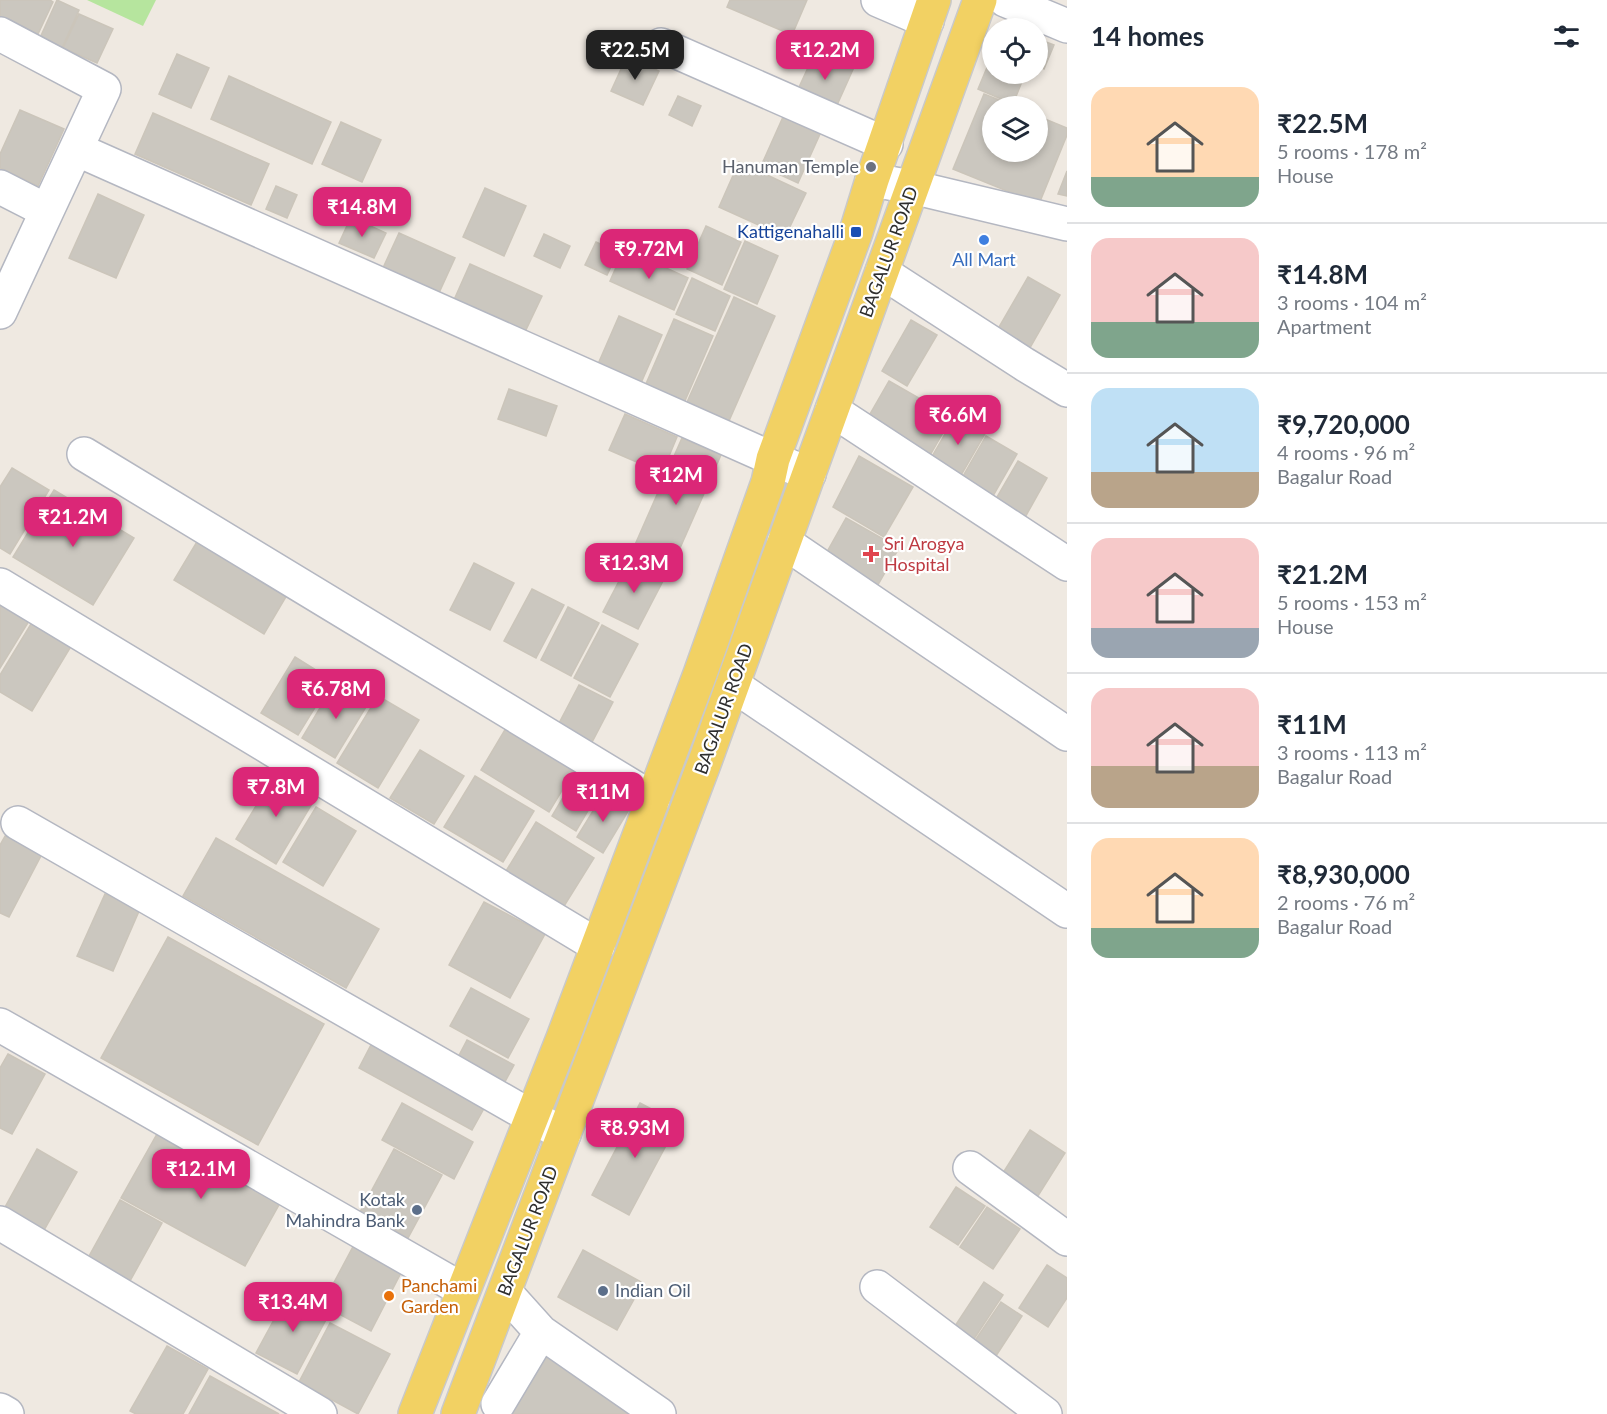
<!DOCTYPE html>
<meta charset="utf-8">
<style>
:root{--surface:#fff;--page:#f2f2f3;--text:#1f2937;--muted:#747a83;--line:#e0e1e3;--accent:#db2777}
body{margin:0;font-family:Lato,sans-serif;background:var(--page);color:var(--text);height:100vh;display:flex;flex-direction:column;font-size:22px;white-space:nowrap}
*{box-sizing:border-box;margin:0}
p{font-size:20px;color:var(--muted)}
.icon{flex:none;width:33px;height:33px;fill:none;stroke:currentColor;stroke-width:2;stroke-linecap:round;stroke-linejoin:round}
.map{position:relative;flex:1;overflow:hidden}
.sheet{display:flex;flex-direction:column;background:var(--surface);width:540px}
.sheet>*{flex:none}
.tools{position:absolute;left:982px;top:18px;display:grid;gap:12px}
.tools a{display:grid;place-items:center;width:66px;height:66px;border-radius:50%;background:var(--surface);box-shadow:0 3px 9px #0003;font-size:30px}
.price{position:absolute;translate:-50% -51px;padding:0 14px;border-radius:12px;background:var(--accent);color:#fff;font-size:20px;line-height:39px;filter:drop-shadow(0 2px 3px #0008)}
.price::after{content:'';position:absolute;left:50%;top:36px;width:18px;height:14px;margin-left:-9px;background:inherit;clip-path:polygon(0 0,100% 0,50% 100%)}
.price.selected{background:#222;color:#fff}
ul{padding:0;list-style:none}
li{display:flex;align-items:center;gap:18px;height:150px;padding:0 24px}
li+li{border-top:2px solid var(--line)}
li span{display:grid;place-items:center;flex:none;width:168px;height:120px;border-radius:18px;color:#555}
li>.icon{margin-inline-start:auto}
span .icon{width:72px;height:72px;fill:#fffc;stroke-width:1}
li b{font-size:26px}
h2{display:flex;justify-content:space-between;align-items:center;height:72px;padding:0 24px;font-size:26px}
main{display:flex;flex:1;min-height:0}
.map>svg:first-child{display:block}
.green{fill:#b6e59e}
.building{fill:#cbc7bf;stroke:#cbc5ba;stroke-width:1.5}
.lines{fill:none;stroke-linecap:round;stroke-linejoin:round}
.minor-casing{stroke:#b4b7c1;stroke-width:36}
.major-casing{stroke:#c9c9c9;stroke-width:36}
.minor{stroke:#fff;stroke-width:33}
.major{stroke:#f2d163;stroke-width:33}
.worship-dot{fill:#6b7280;stroke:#fff;stroke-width:2}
.transit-dot{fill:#1a4fb4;stroke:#fff;stroke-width:2}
.shop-dot{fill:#3f7fe0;stroke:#fff;stroke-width:2}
.health-dot{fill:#e0444e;stroke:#fff;stroke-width:2}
.service-dot{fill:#5c6f8a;stroke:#fff;stroke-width:2}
.food-dot{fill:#e8710a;stroke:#fff;stroke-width:2}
.labels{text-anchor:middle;stroke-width:4.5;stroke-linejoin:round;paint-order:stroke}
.worship-label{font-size:18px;fill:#5b616d;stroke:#fff;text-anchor:end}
.transit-label{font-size:18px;fill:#164399;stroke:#fff;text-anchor:end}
.street-label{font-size:18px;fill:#2e2e2e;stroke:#fff}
.shop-label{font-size:18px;fill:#366cbe;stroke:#fff}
.health-label{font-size:18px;fill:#be3a42;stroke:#fff;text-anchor:start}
.service-label{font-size:18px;fill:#4e5e75;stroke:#fff;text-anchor:end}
.food-label{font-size:18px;fill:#c56008;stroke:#fff;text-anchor:start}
</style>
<main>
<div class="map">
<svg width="1067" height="1414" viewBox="0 0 1067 1414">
<rect width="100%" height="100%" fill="#efe9e1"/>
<path class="green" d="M 87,0 L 156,0 L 143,26 Z"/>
<path class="building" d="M 0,0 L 50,0 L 53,2 L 38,34 L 0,16 Z
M 57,0 L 79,10 L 62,48 L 40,38 Z
M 730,0 L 807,0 L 792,35 L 727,7 Z
M 79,14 L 113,29 L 97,63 L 63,48 Z
M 1038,39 L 1054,45 L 1044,69 L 1038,66 Z
M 817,48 L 855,65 L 833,114 L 795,96 Z
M 993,53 L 993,74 L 1025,74 L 1013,104 L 978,89 Z
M 177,54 L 209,68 L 191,108 L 159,94 Z
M 627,56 L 659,71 L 643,105 L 611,91 Z
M 229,76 L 331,122 L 312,164 L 211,119 Z
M 984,94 L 1014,106 L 993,106 L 993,152 L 1038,152 L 1038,116 L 1067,128 L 1067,135 L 1039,204 L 953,169 Z
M 678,96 L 701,106 L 692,126 L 669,115 Z
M 20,110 L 64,129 L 38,186 L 0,168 L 0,154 Z
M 153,113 L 269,164 L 251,205 L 135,154 Z
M 783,117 L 820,134 L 798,183 L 761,166 Z
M 341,122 L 381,140 L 362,182 L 322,164 Z
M 739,162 L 806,193 L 785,237 L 719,207 Z
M 1067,171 L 1067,196 L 1058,194 Z
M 276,186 L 297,195 L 287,218 L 266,209 Z
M 485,188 L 526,206 L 504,256 L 463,237 Z
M 98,194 L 144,215 L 116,278 L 69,258 Z
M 351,217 L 386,233 L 374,258 L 339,243 Z
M 706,226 L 741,242 L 722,285 L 687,269 Z
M 399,233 L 455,258 L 438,295 L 382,270 Z
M 544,234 L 570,246 L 560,268 L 534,256 Z
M 745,241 L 778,256 L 757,304 L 724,289 Z
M 596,242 L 618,252 L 607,275 L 585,265 Z
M 624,249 L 688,278 L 674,310 L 610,281 Z
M 470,264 L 542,296 L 524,334 L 453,302 Z
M 1028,277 L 1060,295 L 1027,353 L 995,334 Z
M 692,278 L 730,296 L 715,331 L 676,314 Z
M 734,297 L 775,316 L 725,430 L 683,411 Z
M 619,316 L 662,335 L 641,383 L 598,364 Z
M 674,319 L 713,336 L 684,403 L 645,386 Z
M 911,320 L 937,335 L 907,386 L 882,371 Z
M 889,381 L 952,417 L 929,457 L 866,421 Z
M 509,389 L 557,406 L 546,436 L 498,419 Z
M 625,414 L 677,437 L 662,473 L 609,450 Z
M 956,415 L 986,432 L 960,477 L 930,460 Z
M 986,436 L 1017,454 L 993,496 L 962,478 Z
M 682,438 L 721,455 L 669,573 L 630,556 Z
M 859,456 L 913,487 L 884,537 L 833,507 Z
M 1018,461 L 1047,478 L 1023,521 L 993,504 Z
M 12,468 L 49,490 L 10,554 L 0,548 L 0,487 Z
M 54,490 L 134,538 L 93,605 L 13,557 Z
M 846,518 L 899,548 L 875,590 L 823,559 Z
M 198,540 L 287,595 L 264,634 L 174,580 Z
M 630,560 L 665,577 L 638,629 L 603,612 Z
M 474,563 L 514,583 L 490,630 L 450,610 Z
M 532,589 L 564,605 L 536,658 L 504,641 Z
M 0,603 L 29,621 L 0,668 Z
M 568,607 L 599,623 L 571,676 L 541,660 Z
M 34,619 L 73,643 L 32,711 L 0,692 L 0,675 Z
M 602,625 L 638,644 L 610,697 L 574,678 Z
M 295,657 L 332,680 L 298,735 L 261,713 Z
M 336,681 L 369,702 L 335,758 L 302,738 Z
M 579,685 L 613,702 L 590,746 L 556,729 Z
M 378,696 L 419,720 L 378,788 L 337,763 Z
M 506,728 L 575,769 L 549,812 L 481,770 Z
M 420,750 L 464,776 L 434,824 L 390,798 Z
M 578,772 L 602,787 L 576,831 L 552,816 Z
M 276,773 L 316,797 L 276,864 L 236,839 Z
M 475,776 L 534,811 L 503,862 L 444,827 Z
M 604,793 L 630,808 L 603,853 L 577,837 Z
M 316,807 L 356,831 L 323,886 L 283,862 Z
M 536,822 L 594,858 L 561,911 L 503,876 Z
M 8,831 L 44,850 L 9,917 L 0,913 L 0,845 Z
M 216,838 L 379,929 L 346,988 L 183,896 Z
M 105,894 L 140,909 L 113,971 L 77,956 Z
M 484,902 L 545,934 L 510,998 L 449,965 Z
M 168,937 L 324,1024 L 258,1145 L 101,1058 Z
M 471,988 L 529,1019 L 508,1058 L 450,1026 Z
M 467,1040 L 514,1065 L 500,1091 L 454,1065 Z
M 373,1041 L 487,1103 L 472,1130 L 359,1068 Z
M 8,1054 L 45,1074 L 12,1134 L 0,1128 L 0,1068 Z
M 402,1103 L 473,1142 L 454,1179 L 382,1140 Z
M 640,1103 L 678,1123 L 629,1215 L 592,1195 Z
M 1030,1130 L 1065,1153 L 1036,1199 L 1001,1176 Z
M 157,1134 L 280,1203 L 245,1266 L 121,1198 Z
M 37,1149 L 77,1172 L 43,1232 L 4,1209 Z
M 394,1149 L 442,1175 L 408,1238 L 360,1212 Z
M 956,1187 L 985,1206 L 958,1245 L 930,1227 Z
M 120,1200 L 162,1223 L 130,1281 L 88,1258 Z
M 987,1207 L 1020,1229 L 993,1269 L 960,1247 Z
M 356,1241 L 404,1267 L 371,1331 L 322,1305 Z
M 583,1250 L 643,1283 L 617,1330 L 558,1297 Z
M 1047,1265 L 1067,1278 L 1067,1298 L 1048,1327 L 1019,1308 Z
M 984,1282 L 1003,1295 L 972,1342 L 953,1329 Z
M 289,1292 L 329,1314 L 297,1374 L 256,1353 Z
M 1001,1302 L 1022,1316 L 994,1359 L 972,1345 Z
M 330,1323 L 390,1354 L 358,1414 L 299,1382 Z
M 167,1346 L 208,1369 L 183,1414 L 136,1414 L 130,1411 Z
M 542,1346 L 635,1414 L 493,1414 Z
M 210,1376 L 279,1414 L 189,1414 Z"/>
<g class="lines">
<defs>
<path id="minor" d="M 878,0 L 927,21
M 1005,0 L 1067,26
M 0,34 L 104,89 L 47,211 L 0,187
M 661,45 L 886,144
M 76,149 L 773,459 L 809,474
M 872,180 L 912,187 L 1067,224
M 882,272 L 1024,364 L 1067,390
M 0,312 L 47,211
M 832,410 L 1067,564
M 84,454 L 653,799
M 784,542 L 1067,734
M 0,585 L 598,946
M 733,685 L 1067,911
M 18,823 L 532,1117 L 564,1134
M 0,1025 L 463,1290
M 970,1168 L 1067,1239
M 0,1223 L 320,1414
M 877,1287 L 1045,1414
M 505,1292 L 541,1332 L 659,1414
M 498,1404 L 541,1332
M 0,1410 L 7,1414"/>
<path id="major" d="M 415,1414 L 563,1038 L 700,674 L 768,482 L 773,459 L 856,232 L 872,180 L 934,0
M 458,1414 L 704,764 L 980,0"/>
</defs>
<use href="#minor" class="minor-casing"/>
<use href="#major" class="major-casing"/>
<use href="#minor" class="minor"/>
<use href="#major" class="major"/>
</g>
<circle class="worship-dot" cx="871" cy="167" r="6"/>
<rect class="transit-dot" x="850" y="226" width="12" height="12" rx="3"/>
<circle class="shop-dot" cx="984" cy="240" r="6"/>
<path class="health-dot" d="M868 545h6v6h6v6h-6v6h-6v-6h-6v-6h6z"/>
<g class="service-dot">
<circle cx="417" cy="1210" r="6"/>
<circle cx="603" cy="1291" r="6"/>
</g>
<circle class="food-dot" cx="389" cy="1296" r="6"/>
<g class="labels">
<g class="worship-label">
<text x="859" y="173">Hanuman Temple</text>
</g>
<g class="transit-label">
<text x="844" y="238">Kattigenahalli</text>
</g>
<g class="street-label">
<text transform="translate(889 252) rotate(-70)" y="6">BAGALUR ROAD</text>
<text transform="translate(724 709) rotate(-70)" y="6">BAGALUR ROAD</text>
<text transform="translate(528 1231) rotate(-69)" y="6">BAGALUR ROAD</text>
</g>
<g class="shop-label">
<text x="984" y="266">All Mart</text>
</g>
<g class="health-label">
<text x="884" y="550">Sri Arogya<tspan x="884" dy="21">Hospital</tspan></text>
</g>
<g class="service-label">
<text x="405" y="1206">Kotak<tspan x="405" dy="21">Mahindra Bank</tspan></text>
<text x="615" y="1297" text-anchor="start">Indian Oil</text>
</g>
<g class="food-label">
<text x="401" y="1292">Panchami<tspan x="401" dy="21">Garden</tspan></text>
</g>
</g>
</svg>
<div class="tools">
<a><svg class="icon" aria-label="locate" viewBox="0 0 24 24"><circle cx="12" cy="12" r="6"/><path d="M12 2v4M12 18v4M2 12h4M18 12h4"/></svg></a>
<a><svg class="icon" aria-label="layers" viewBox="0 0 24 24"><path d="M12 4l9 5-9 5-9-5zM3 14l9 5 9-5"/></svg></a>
</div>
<b class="price selected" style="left:635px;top:81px">₹22.5M</b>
<b class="price" style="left:825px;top:81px">₹12.2M</b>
<b class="price" style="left:362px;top:238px">₹14.8M</b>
<b class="price" style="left:649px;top:280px">₹9.72M</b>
<b class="price" style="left:958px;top:446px">₹6.6M</b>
<b class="price" style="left:676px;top:506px">₹12M</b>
<b class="price" style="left:73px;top:548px">₹21.2M</b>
<b class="price" style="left:634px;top:594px">₹12.3M</b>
<b class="price" style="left:336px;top:720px">₹6.78M</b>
<b class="price" style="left:276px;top:818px">₹7.8M</b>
<b class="price" style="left:603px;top:823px">₹11M</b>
<b class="price" style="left:635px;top:1159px">₹8.93M</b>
<b class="price" style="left:201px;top:1200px">₹12.1M</b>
<b class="price" style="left:293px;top:1333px">₹13.4M</b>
</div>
<section class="sheet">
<h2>14 homes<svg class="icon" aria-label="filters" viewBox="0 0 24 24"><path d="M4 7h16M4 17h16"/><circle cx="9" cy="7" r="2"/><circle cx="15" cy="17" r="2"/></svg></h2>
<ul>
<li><span style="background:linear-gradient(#ffd9b3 75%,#7fa58c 0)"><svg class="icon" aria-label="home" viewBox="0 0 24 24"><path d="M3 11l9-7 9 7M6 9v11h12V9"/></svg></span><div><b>₹22.5M</b><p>5 rooms · 178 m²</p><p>House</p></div></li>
<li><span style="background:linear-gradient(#f6c9c9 70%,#7fa58c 0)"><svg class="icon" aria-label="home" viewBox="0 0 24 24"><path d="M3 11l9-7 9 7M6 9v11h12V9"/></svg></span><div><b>₹14.8M</b><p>3 rooms · 104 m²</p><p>Apartment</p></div></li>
<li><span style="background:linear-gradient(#bfe0f5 70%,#b9a48a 0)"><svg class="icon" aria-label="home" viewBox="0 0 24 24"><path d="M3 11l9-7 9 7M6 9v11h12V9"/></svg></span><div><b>₹9,720,000</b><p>4 rooms · 96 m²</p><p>Bagalur Road</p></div></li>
<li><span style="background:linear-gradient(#f6c9c9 75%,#9aa5b1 0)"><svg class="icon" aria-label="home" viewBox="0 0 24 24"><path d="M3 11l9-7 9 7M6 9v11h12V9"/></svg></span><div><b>₹21.2M</b><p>5 rooms · 153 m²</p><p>House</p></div></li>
<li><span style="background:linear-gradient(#f6c9c9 65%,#b9a48a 0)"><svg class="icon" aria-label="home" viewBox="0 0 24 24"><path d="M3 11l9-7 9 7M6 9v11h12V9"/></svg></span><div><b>₹11M</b><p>3 rooms · 113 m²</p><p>Bagalur Road</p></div></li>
<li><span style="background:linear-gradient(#ffd9b3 75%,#7fa58c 0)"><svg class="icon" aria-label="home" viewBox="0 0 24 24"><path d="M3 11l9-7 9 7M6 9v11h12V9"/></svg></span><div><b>₹8,930,000</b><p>2 rooms · 76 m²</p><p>Bagalur Road</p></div></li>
</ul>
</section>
</main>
